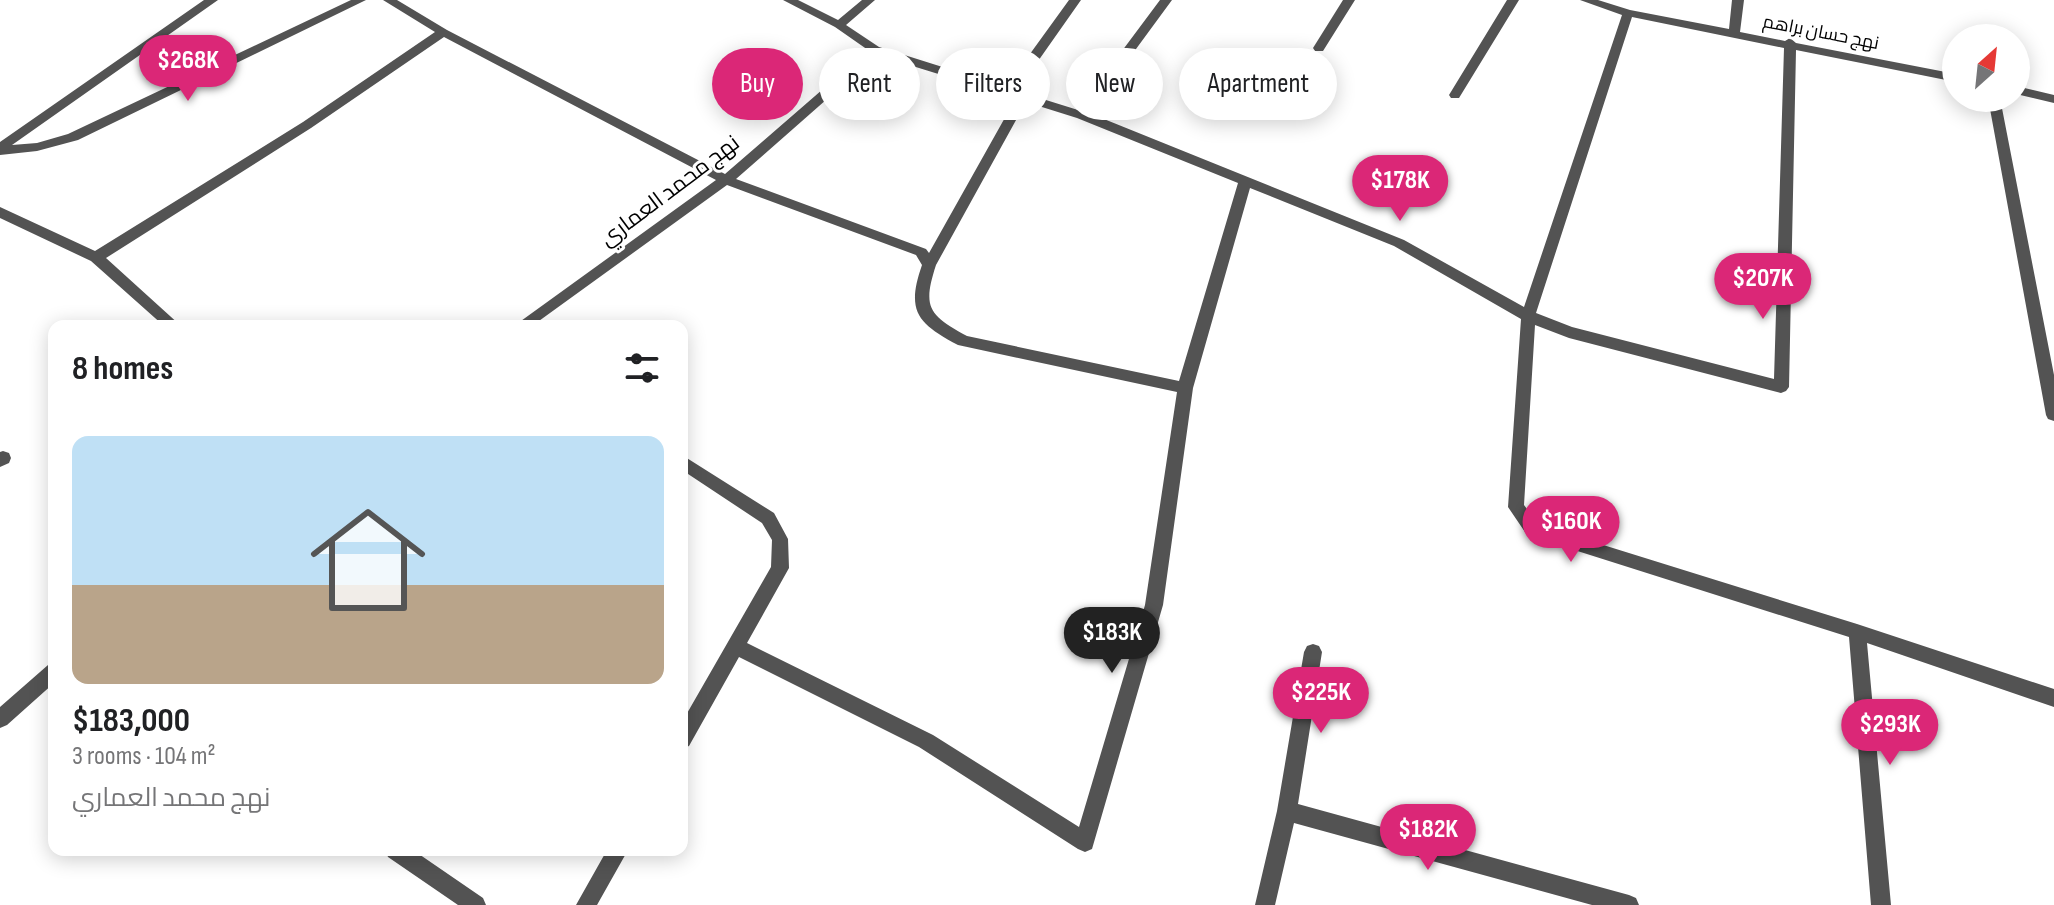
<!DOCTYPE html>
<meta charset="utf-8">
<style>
:root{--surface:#fff;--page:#f6f6f6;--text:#202124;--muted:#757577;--accent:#db2777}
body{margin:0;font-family:"Sofia Sans Condensed",Cairo,sans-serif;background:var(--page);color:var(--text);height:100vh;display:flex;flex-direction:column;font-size:30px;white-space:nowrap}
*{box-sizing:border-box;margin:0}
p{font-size:26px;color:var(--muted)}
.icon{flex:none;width:44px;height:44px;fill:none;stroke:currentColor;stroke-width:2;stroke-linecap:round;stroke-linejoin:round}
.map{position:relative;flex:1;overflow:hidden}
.details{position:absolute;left:48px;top:320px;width:640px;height:536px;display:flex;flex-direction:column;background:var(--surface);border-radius:16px;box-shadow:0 4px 20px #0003}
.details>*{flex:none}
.guide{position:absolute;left:712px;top:48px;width:760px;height:72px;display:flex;gap:16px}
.needle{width:52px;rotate:27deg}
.buttons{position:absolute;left:1942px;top:24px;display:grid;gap:16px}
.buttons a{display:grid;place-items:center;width:88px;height:88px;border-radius:50%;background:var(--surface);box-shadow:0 4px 20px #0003;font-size:40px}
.price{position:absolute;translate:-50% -68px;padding:0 18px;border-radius:28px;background:var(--accent);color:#fff;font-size:26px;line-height:52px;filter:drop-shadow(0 2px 4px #0008)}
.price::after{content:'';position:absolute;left:50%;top:48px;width:24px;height:18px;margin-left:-12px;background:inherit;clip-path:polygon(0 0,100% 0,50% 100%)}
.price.selected{background:#222;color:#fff}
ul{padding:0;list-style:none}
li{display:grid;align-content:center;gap:16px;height:424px;padding:0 24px}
li span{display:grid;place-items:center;height:248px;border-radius:16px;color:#555}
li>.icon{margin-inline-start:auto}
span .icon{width:144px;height:144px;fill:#fffc;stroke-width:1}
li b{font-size:34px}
h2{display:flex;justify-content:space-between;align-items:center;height:96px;padding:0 24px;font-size:34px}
.pill{padding:0 28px;border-radius:36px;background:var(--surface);box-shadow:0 4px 20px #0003;font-size:28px;line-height:72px}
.pill.selected{background:var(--accent);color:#fff}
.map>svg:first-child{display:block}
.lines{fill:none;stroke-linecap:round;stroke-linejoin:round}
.minor{fill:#535353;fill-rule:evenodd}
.labels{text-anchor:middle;stroke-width:6;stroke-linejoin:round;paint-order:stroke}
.far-street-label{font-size:18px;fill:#000;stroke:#fff}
.street-label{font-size:22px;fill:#000;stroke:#fff}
</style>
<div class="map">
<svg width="2054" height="905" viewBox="0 0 2054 905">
<rect width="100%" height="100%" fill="#fff"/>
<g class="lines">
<path class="minor" d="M 204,0 L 218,0 L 12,145 L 37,143 L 68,134 L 351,0 L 366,0 L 78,140 L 37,151 L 0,155 L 0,142 Z
M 383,0 L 397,0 L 447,30 L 725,174 L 868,50 L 835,27 L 783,0 L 798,0 L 838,20 L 862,0 L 875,0 L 846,25 L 879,47 L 1006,87 L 1069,0 L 1081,0 L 1017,91 L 1078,110 L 1160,0 L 1172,0 L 1089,113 L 1404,240 L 1524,307 L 1622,15 L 1580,0 L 1598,0 L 1630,10 L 1729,29 L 1732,0 L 1744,0 L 1740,32 L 1785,41 L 1790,38 L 1796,43 L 1956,74 L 1956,82 L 1796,50 L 1789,387 L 1786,391 L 1781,393 L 1569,338 L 1535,325 L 1524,505 L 1539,525 L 1857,624 L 2054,689 L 2054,707 L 1867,643 L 1891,905 L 1871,905 L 1849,637 L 1527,535 L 1508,507 L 1521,319 L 1394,246 L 1250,188 L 1193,388 L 1163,605 L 1092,849 L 1085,852 L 1078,849 L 919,747 L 739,657 L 689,746 L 682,749 L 682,722 L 771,567 L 772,540 L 762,523 L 682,470 L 682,455 L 774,513 L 788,539 L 789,568 L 747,643 L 933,735 L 1079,827 L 1145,605 L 1177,392 L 958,345 C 917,323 906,311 922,265 L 916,255 L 727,185 L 532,326 L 514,326 L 716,180 L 444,37 L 311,128 L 106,258 L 181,326 L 164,326 L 91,261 L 0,218 L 0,207 L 95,251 L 303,122 L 435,32 ZM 1632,17 L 1784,48 L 1774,379 L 1572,327 L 1536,313 ZM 877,55 L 1016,98 L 929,253 L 926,249 L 736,179 ZM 1026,102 L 1077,118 L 1238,183 L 1179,381 L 967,336 C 929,315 922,308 936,265 Z
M 1343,0 L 1355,0 L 1323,51 L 1315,51 L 1313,48 Z
M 1507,0 L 1519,0 L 1459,98 L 1451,98 L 1449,95 Z
M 2016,86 L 2054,95 L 2054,103 L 2016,94 Z
M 1988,98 L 2000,98 L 2054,375 L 2054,421 L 2048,419 L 2046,415 Z
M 3,451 L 9,453 L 11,458 L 9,463 L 0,467 L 0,452 Z
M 1313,644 L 1319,646 L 1322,652 L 1298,804 L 1629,895 L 1636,898 L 1639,905 L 1592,905 L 1294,823 L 1275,905 L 1255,905 L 1277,811 L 1304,652 L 1307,646 Z
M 54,663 L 54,683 L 7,725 L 0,728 L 0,707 L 48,665 Z
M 385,850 L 413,850 L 483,898 L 486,905 L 458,905 L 388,857 Z
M 607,850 L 628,850 L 597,905 L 576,905 Z"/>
</g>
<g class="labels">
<g class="far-street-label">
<text transform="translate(1821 32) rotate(11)" y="6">نهج حسان براهم</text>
</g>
<g class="street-label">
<text transform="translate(669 190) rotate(-37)" y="8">نهج محمد العماري</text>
</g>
</g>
</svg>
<div class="buttons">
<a><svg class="needle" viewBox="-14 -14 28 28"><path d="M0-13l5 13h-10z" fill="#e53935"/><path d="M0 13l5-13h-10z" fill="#757577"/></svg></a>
</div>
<b class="price" style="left:188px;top:103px">$268K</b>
<b class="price" style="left:1400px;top:223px">$178K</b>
<b class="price" style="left:1763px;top:321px">$207K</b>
<b class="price" style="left:1571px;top:564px">$160K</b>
<b class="price selected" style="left:1112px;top:675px">$183K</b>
<b class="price" style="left:1321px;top:735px">$225K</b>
<b class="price" style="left:1890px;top:767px">$293K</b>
<b class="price" style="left:1428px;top:872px">$182K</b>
<div class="guide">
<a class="pill selected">Buy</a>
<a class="pill">Rent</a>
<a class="pill">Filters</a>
<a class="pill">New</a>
<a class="pill">Apartment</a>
</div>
<section class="details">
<h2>8 homes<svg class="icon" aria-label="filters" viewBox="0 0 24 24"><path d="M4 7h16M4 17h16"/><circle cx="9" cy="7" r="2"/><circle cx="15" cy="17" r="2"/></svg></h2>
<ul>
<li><span style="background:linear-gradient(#bfe0f5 60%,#b9a48a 0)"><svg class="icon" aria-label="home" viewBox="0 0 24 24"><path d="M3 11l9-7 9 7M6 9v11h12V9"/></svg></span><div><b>$183,000</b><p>3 rooms · 104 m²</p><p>نهج محمد العماري</p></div></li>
</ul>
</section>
</div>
